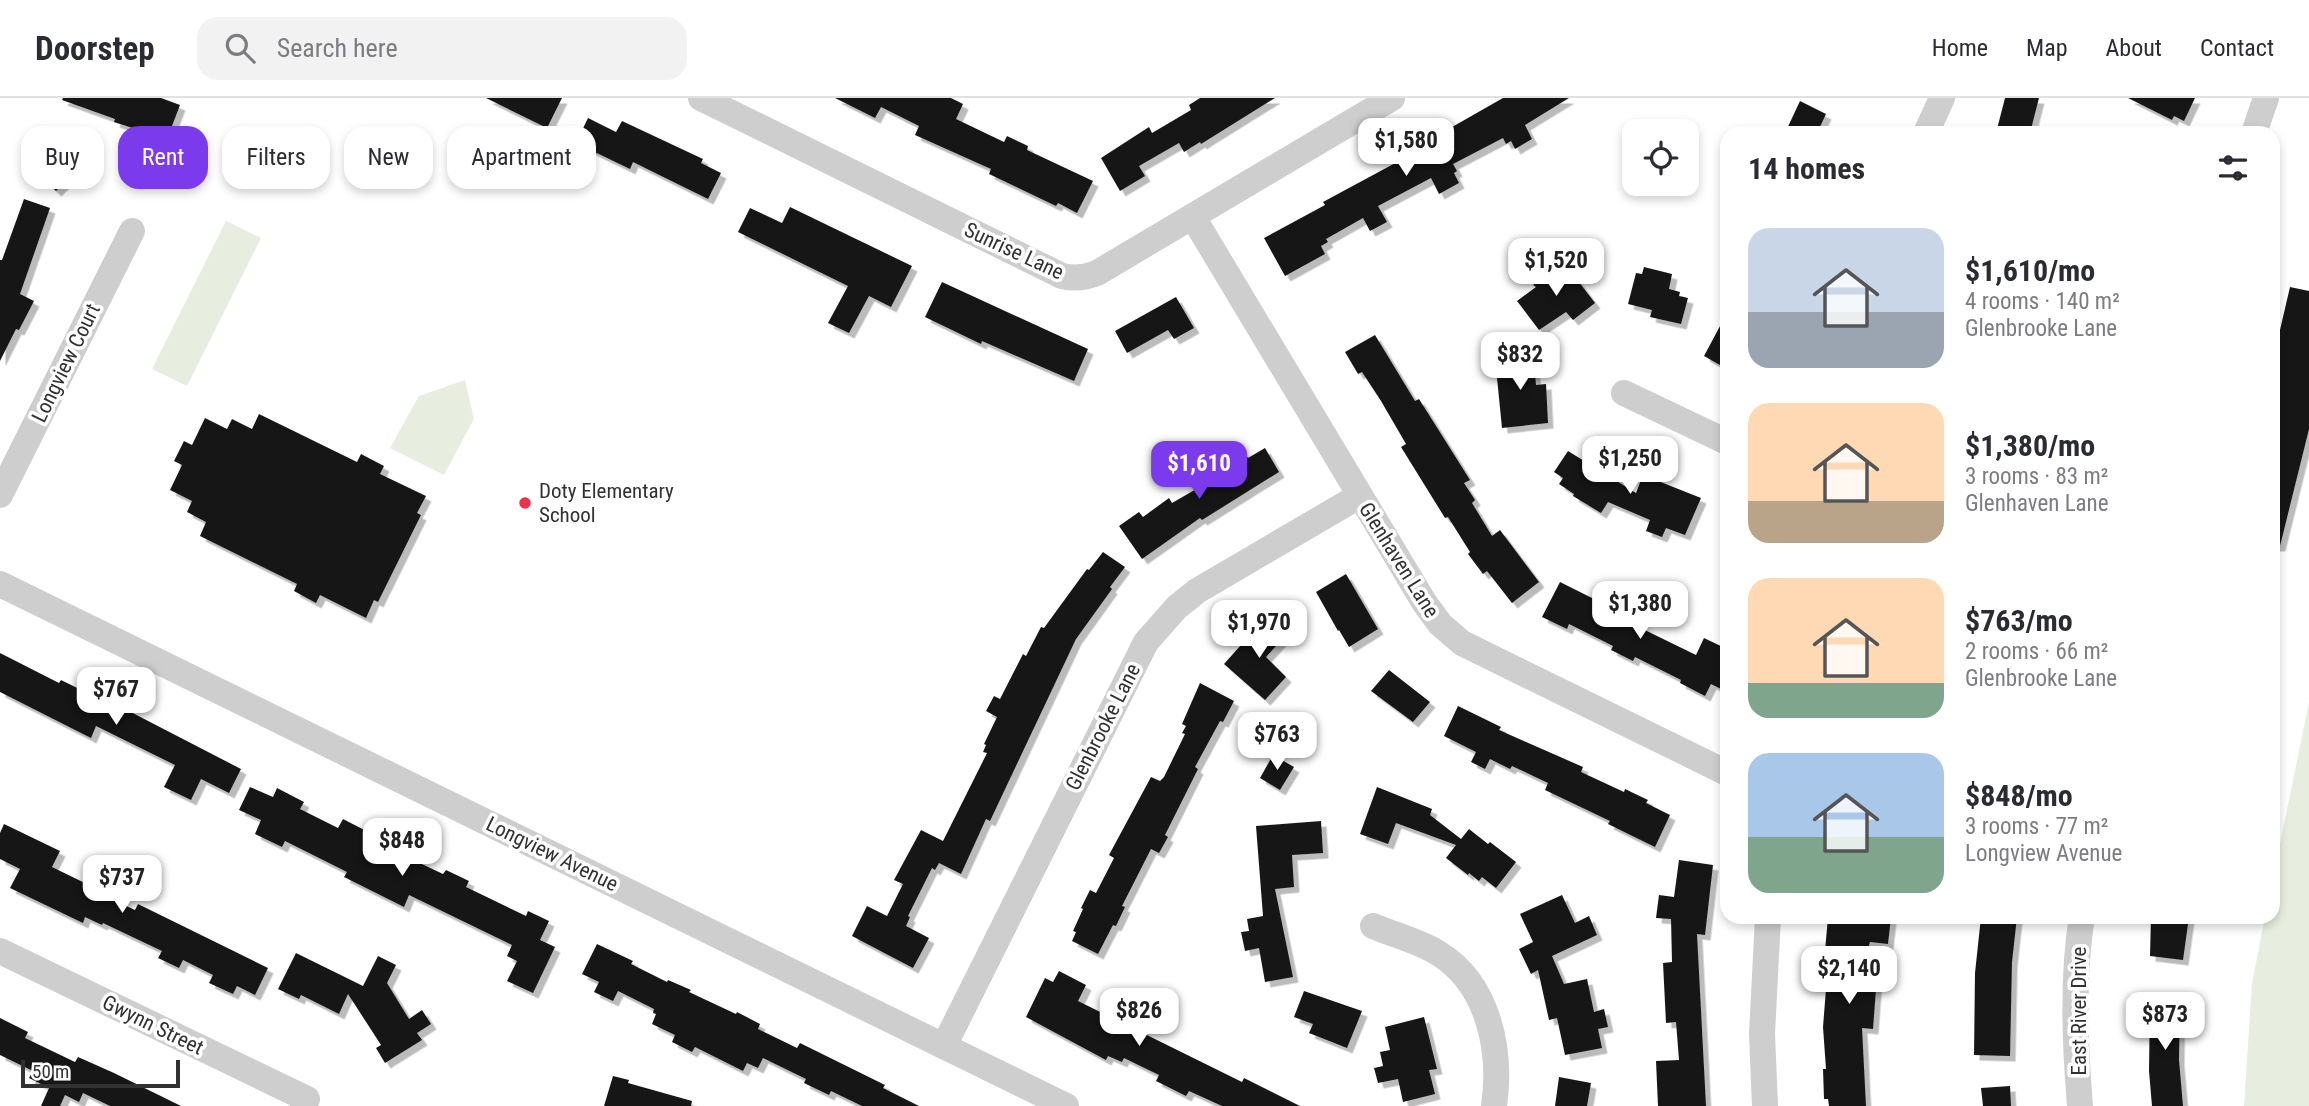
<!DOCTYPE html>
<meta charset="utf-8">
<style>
:root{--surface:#fff;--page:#f2f2f3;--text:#2b2b33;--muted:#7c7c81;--line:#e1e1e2;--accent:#7c3aed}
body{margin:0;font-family:"Roboto Condensed",sans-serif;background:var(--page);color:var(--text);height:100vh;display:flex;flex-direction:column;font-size:26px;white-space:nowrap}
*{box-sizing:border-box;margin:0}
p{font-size:23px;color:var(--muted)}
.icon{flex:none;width:38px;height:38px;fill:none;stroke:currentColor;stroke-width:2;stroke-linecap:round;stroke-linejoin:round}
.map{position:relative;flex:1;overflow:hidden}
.sheet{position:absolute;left:1720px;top:28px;width:560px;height:798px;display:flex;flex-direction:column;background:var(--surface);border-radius:21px;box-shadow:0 4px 10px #0003}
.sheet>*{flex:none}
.hud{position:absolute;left:21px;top:28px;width:665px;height:63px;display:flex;gap:14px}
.fabs{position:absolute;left:1622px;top:21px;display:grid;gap:14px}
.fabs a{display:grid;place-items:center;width:77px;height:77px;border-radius:14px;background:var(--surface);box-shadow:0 4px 10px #0003;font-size:35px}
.scale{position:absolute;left:21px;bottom:18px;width:159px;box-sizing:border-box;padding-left:7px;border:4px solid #313131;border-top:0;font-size:19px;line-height:24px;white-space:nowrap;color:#313131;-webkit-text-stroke:5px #fff;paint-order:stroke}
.price{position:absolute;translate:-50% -60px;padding:0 16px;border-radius:14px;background:#fff;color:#222;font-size:23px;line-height:46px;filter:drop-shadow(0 2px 4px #0008)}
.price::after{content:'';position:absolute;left:50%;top:42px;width:21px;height:16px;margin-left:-10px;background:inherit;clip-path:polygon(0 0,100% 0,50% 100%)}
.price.current{background:var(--accent);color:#fff}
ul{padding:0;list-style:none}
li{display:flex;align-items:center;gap:21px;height:175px;padding:0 28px}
li span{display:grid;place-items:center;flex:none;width:196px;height:140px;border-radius:21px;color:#555}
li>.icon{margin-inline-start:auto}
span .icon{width:84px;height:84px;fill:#fffc;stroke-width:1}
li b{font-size:30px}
h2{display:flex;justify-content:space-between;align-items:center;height:84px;padding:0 28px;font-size:30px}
.chip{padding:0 24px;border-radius:21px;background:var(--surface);box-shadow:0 4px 10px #0003;font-size:24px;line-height:63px}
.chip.current{background:var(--accent);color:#fff}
header{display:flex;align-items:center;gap:42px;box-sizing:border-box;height:98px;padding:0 35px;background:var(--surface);border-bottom:2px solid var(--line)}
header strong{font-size:33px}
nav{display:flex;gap:38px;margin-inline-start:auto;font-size:24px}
.search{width:490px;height:63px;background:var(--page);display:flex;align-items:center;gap:18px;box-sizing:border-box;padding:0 24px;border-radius:21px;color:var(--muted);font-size:26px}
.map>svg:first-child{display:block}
.green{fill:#e8eedf}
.building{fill:#181818;filter:url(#shadow)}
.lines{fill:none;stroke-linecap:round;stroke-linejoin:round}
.minor{stroke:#cecece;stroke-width:26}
.poi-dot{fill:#ec304a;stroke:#fff;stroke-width:2.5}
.labels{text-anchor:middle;stroke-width:7;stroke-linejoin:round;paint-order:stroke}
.street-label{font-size:21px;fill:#313131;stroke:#fff}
.poi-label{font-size:21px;fill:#313131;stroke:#fff;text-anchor:start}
</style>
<header>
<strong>Doorstep</strong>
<div class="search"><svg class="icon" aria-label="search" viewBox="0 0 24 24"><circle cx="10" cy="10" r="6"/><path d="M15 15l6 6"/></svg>Search here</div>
<nav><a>Home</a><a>Map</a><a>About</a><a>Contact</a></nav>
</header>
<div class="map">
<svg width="2309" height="1008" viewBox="0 0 2309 1008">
<defs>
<filter id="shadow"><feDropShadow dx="5.5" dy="5.5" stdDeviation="0" flood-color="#0004"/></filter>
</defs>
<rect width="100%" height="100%" fill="#fff"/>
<path class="green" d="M 226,123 L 261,140 L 187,288 L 152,271 Z
M 465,282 L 474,321 L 444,377 L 390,350 L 419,298 Z
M 2309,604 L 2309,1008 L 2244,1008 L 2252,885 L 2265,819 L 2273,819 L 2273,780 Z"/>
<path class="building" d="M 63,0 L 161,0 L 180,7 L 167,41 L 114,24 L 115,21 L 62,2 Z
M 486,0 L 562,0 L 547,30 Z
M 835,0 L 951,0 L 963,6 L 956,21 L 1004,44 L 1007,38 L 1028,48 L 1027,52 L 1093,83 L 1077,115 L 1058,105 L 1056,108 L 989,76 L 991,71 L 915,37 L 919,28 L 881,9 L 875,20 Z
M 1200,0 L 1275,0 L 1201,46 L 1200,44 L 1184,54 L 1179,45 L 1139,68 L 1145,78 L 1120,93 L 1101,60 L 1149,29 L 1152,35 L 1191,12 L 1189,7 Z
M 1503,0 L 1569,0 L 1525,27 L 1532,41 L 1515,51 L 1511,43 L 1506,46 L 1503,40 L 1453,66 L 1457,73 L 1454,75 L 1459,85 L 1439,96 L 1431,80 L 1378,108 L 1387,124 L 1370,133 L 1363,120 L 1326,141 L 1328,144 L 1321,148 L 1325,156 L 1285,178 L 1264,140 L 1325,107 L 1323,104 L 1412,56 L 1410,53 Z
M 2005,0 L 2039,0 L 2030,35 L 1996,35 Z
M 2128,0 L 2195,0 L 2184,23 L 2174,18 L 2172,22 Z
M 1800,3 L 1826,16 L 1817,35 L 1785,35 Z
M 588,20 L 616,34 L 622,23 L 703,61 L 701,65 L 721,75 L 708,101 L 633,64 L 630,71 L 576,45 Z
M 70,31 L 94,55 L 56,93 L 36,74 L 54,56 L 50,52 Z
M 24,101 L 50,110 L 20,196 L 34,203 L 19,232 L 16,231 L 0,263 L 0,162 L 2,162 Z
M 790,109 L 912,168 L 891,209 L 869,198 L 849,235 L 828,225 L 848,188 L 738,134 L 750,110 L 782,125 Z
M 1565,166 L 1595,205 L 1573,222 L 1566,214 L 1539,232 L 1517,203 L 1536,189 L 1533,187 L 1558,168 L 1560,170 Z
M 1644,169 L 1672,176 L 1669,191 L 1680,194 L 1679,198 L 1688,200 L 1681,226 L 1650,219 L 1652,212 L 1628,206 L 1636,175 L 1642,176 Z
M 942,184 L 1088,251 L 1074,283 L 982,243 L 981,246 L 925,219 Z
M 2290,189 L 2309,193 L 2309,331 L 2280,448 L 2273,448 L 2273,312 L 2277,297 L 2273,296 L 2273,262 Z
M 1176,199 L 1194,230 L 1174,241 L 1168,232 L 1127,255 L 1115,233 Z
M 1727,215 L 1727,271 L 1704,258 Z
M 1375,237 L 1415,303 L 1419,301 L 1470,382 L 1464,385 L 1475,402 L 1472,405 L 1492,438 L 1500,432 L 1539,484 L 1512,505 L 1487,473 L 1483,476 L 1468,456 L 1470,454 L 1448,419 L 1445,420 L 1401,349 L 1406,346 L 1381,303 L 1362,274 L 1358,276 L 1345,254 Z
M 1533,256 L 1536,287 L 1546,286 L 1548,325 L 1502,330 L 1495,260 Z
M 259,316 L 357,364 L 361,356 L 384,368 L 380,376 L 426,398 L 417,415 L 421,417 L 378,504 L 374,502 L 366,520 L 320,497 L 316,505 L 294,493 L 297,486 L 200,438 L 206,424 L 187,414 L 192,403 L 170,392 L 182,367 L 174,363 L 184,343 L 192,347 L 205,320 L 227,331 L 232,321 L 252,331 Z
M 1265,350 L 1279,374 L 1202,422 L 1200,420 L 1142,461 L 1119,428 L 1139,414 L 1143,419 L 1169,400 L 1172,405 L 1205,386 L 1201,379 L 1243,353 L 1248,360 Z
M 1568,353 L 1636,395 L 1643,377 L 1701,400 L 1685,437 L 1666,430 L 1662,439 L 1646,433 L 1650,422 L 1608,404 L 1601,415 L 1573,398 L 1574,396 L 1559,386 L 1563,380 L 1554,374 Z
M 1103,454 L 1125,469 L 1110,489 L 1112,491 L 1076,541 L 990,723 L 986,721 L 961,776 L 939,765 L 935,772 L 932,770 L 908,818 L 910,819 L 906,828 L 929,840 L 913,870 L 852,838 L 867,808 L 887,818 L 903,786 L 894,782 L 921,732 L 943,743 L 987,655 L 983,654 L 986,647 L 984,646 L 997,619 L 986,613 L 994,598 L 1000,601 L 1023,556 L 1026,558 L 1041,529 L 1044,530 L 1087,471 L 1089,472 Z
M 1346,476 L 1378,531 L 1349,549 L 1339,532 L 1338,533 L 1316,494 Z
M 1560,484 L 1612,510 L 1610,515 L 1696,557 L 1704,540 L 1727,551 L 1727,594 L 1711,586 L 1705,598 L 1680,585 L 1681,582 L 1635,559 L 1633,563 L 1611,552 L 1613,548 L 1569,526 L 1567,531 L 1542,519 Z
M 1266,519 L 1286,537 L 1266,559 L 1286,579 L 1265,602 L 1224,566 Z
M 0,555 L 59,585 L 61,582 L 122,612 L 123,610 L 241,671 L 229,695 L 201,681 L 191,702 L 164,689 L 175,667 L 96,628 L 91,640 L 0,594 Z
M 1389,572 L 1430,604 L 1413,624 L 1371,593 Z
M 1200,585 L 1234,603 L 1223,624 L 1220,623 L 1195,669 L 1198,671 L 1165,737 L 1168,739 L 1159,755 L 1151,751 L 1122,808 L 1125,809 L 1116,828 L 1113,827 L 1098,856 L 1072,843 L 1076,834 L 1073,833 L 1083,811 L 1081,810 L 1090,792 L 1096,795 L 1114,760 L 1109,757 L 1151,679 L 1160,683 L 1164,679 L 1185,636 L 1182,635 L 1186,628 L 1182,626 Z
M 1458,608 L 1501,629 L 1499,632 L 1583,669 L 1581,674 L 1624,694 L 1625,691 L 1648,702 L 1646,705 L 1670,717 L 1655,749 L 1608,726 L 1610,723 L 1545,692 L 1548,685 L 1512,668 L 1510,671 L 1490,661 L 1485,671 L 1471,664 L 1476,654 L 1444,638 Z
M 1273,657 L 1294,669 L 1280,692 L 1260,680 Z
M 250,689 L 273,699 L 277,690 L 304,704 L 300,711 L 338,730 L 343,721 L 409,755 L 407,759 L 443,776 L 446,772 L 469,783 L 466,789 L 526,818 L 528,813 L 549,823 L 540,842 L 555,849 L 533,895 L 507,883 L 517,863 L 507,858 L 512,847 L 409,797 L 404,809 L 344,779 L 347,774 L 285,743 L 282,749 L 255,736 L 261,722 L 239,712 Z
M 1377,689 L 1432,711 L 1430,717 L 1461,741 L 1469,731 L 1488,746 L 1490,744 L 1516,764 L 1496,790 L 1482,779 L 1479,783 L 1469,775 L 1468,777 L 1446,760 L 1456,747 L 1396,725 L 1388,746 L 1360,736 Z
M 1321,723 L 1323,755 L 1292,757 L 1294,789 L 1275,791 L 1293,879 L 1265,884 L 1259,850 L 1245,853 L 1241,834 L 1249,833 L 1247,821 L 1263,818 L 1256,728 Z
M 4,726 L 60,753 L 52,769 L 91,788 L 90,791 L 135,812 L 138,806 L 268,870 L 255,897 L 237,888 L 233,896 L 209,885 L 213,877 L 183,862 L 179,870 L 158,860 L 162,853 L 103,825 L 102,827 L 85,819 L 83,825 L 10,790 L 20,771 L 0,761 L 0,735 Z
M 1679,762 L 1713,767 L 1705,837 L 1697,836 L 1706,1008 L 1658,1008 L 1656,963 L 1679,962 L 1676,924 L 1666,925 L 1663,865 L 1672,864 L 1671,821 L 1656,820 L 1659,797 L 1674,799 Z
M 1562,797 L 1575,825 L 1589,818 L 1597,837 L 1552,858 L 1564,886 L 1587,881 L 1594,914 L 1604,911 L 1608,929 L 1598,931 L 1602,950 L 1565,957 L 1557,920 L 1549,922 L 1538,872 L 1531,876 L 1519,851 L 1533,844 L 1520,816 Z
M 1828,819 L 1891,819 L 1888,846 L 1870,844 L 1859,877 L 1877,878 L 1873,931 L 1862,930 L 1866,1008 L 1829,1008 L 1828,1001 L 1824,1001 L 1823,971 L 1826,971 L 1823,929 L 1829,853 L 1825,853 Z
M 1981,819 L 2017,819 L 2012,864 L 2010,958 L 1974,957 L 1975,875 Z
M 2151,819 L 2189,819 L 2183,862 L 2150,858 Z
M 597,846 L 633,863 L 631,866 L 667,884 L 668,882 L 691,892 L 689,894 L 736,916 L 737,914 L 760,926 L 758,931 L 797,950 L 800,945 L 885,987 L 883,990 L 919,1008 L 862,1008 L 831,993 L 829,997 L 804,985 L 806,981 L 763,960 L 758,970 L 747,965 L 743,973 L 695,949 L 692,954 L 672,944 L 675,937 L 652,926 L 656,916 L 653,915 L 654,911 L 618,893 L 613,903 L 594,894 L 599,884 L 582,876 Z
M 296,855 L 363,888 L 378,858 L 396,867 L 387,885 L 409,921 L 422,912 L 431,926 L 417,935 L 422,942 L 385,965 L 376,950 L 381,947 L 348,896 L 339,916 L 301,897 L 299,901 L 278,891 Z
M 1059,873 L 1086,887 L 1078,903 L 1242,984 L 1244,980 L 1300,1008 L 1222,1008 L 1189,993 L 1186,998 L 1156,983 L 1159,977 L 1124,960 L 1122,964 L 1108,958 L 1106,962 L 1026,919 L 1045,880 L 1053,884 Z
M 1304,893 L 1362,913 L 1347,950 L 1309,935 L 1313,926 L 1294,919 Z
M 2150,898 L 2180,899 L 2179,962 L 2183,1008 L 2152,1008 L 2149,973 Z
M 1424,919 L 1437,971 L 1429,972 L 1435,996 L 1403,1004 L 1398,981 L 1378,985 L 1374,970 L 1383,968 L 1380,954 L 1390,952 L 1385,929 Z
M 0,920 L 28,934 L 25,940 L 75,964 L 78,959 L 114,975 L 181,1008 L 110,1008 L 83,995 L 79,1004 L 65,997 L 60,1008 L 41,1008 L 49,990 L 29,980 L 33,973 L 0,957 Z
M 613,978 L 629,982 L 628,985 L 692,1003 L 691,1008 L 604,1008 Z
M 1559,979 L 1591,985 L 1587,1008 L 1555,1008 Z
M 2010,988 L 2011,1008 L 1983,1008 L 1981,990 Z"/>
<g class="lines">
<path class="minor" d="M 701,0 L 1062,178 C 1075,181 1085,180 1097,175 L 1392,0
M 1926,35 L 1942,0
M 2254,35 L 2266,0
M 1193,119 L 1424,504 L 1440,526 L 1462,545 L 1727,675
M 1624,295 L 1727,344
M 0,397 L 132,133
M 0,486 L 1066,1008
M 1373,828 C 1394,837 1419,843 1438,855 C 1489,886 1502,953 1494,1008
M 0,853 L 307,1001 L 303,1008
M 944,948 L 1146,544 L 1177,509 L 1197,493 L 1359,398
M 1765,1008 L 1762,936 L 1768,819
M 2080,1008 C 2075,947 2072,879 2082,819"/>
</g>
<circle class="poi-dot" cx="525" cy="405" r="7"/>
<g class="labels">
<g class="street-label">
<text transform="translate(1014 153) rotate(25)" y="7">Sunrise Lane</text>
<text transform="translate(66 265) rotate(-64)" y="7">Longview Court</text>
<text transform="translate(1399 462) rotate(58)" y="7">Glenhaven Lane</text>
<text transform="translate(1103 629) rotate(-63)" y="7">Glenbrooke Lane</text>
<text transform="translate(552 756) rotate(26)" y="7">Longview Avenue</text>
<text transform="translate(2079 913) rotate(-90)" y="7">East River Drive</text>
<text transform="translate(153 927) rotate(26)" y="7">Gwynn Street</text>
</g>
<g class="poi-label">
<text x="539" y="400">Doty Elementary<tspan x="539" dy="24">School</tspan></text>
</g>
</g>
</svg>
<div class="fabs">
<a><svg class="icon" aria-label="locate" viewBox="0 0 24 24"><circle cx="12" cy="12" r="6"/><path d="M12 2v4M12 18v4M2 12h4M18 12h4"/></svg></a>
</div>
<div class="scale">50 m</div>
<b class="price" style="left:1406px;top:80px">$1,580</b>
<b class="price" style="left:1556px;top:200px">$1,520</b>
<b class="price" style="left:1520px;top:294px">$832</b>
<b class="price" style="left:1630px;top:398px">$1,250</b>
<b class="price current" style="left:1199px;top:403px">$1,610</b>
<b class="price" style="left:1640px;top:543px">$1,380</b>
<b class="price" style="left:1259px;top:562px">$1,970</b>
<b class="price" style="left:116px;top:629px">$767</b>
<b class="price" style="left:1277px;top:674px">$763</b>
<b class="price" style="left:402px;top:780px">$848</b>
<b class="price" style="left:122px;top:817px">$737</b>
<b class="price" style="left:1849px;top:908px">$2,140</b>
<b class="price" style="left:1139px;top:950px">$826</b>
<b class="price" style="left:2165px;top:954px">$873</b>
<div class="hud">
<a class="chip">Buy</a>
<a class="chip current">Rent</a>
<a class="chip">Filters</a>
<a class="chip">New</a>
<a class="chip">Apartment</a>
</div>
<section class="sheet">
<h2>14 homes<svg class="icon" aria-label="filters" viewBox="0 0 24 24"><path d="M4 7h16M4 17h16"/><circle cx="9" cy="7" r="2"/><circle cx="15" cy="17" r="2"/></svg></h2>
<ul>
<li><span style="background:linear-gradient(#c9d6e8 60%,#9aa5b1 0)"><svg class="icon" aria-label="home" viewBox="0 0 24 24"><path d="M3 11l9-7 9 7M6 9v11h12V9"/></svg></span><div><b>$1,610/mo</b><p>4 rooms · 140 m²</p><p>Glenbrooke Lane</p></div></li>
<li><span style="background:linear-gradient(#ffd9b3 70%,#b9a48a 0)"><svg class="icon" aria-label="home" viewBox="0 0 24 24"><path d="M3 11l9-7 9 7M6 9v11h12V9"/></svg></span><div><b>$1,380/mo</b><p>3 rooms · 83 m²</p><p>Glenhaven Lane</p></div></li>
<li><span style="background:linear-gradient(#ffd9b3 75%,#7fa58c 0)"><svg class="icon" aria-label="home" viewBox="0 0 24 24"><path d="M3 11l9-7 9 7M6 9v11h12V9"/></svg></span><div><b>$763/mo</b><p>2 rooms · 66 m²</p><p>Glenbrooke Lane</p></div></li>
<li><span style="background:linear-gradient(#a9c7e8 60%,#7fa58c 0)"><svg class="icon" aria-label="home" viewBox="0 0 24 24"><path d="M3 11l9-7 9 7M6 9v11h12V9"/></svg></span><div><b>$848/mo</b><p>3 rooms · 77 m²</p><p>Longview Avenue</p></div></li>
</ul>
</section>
</div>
